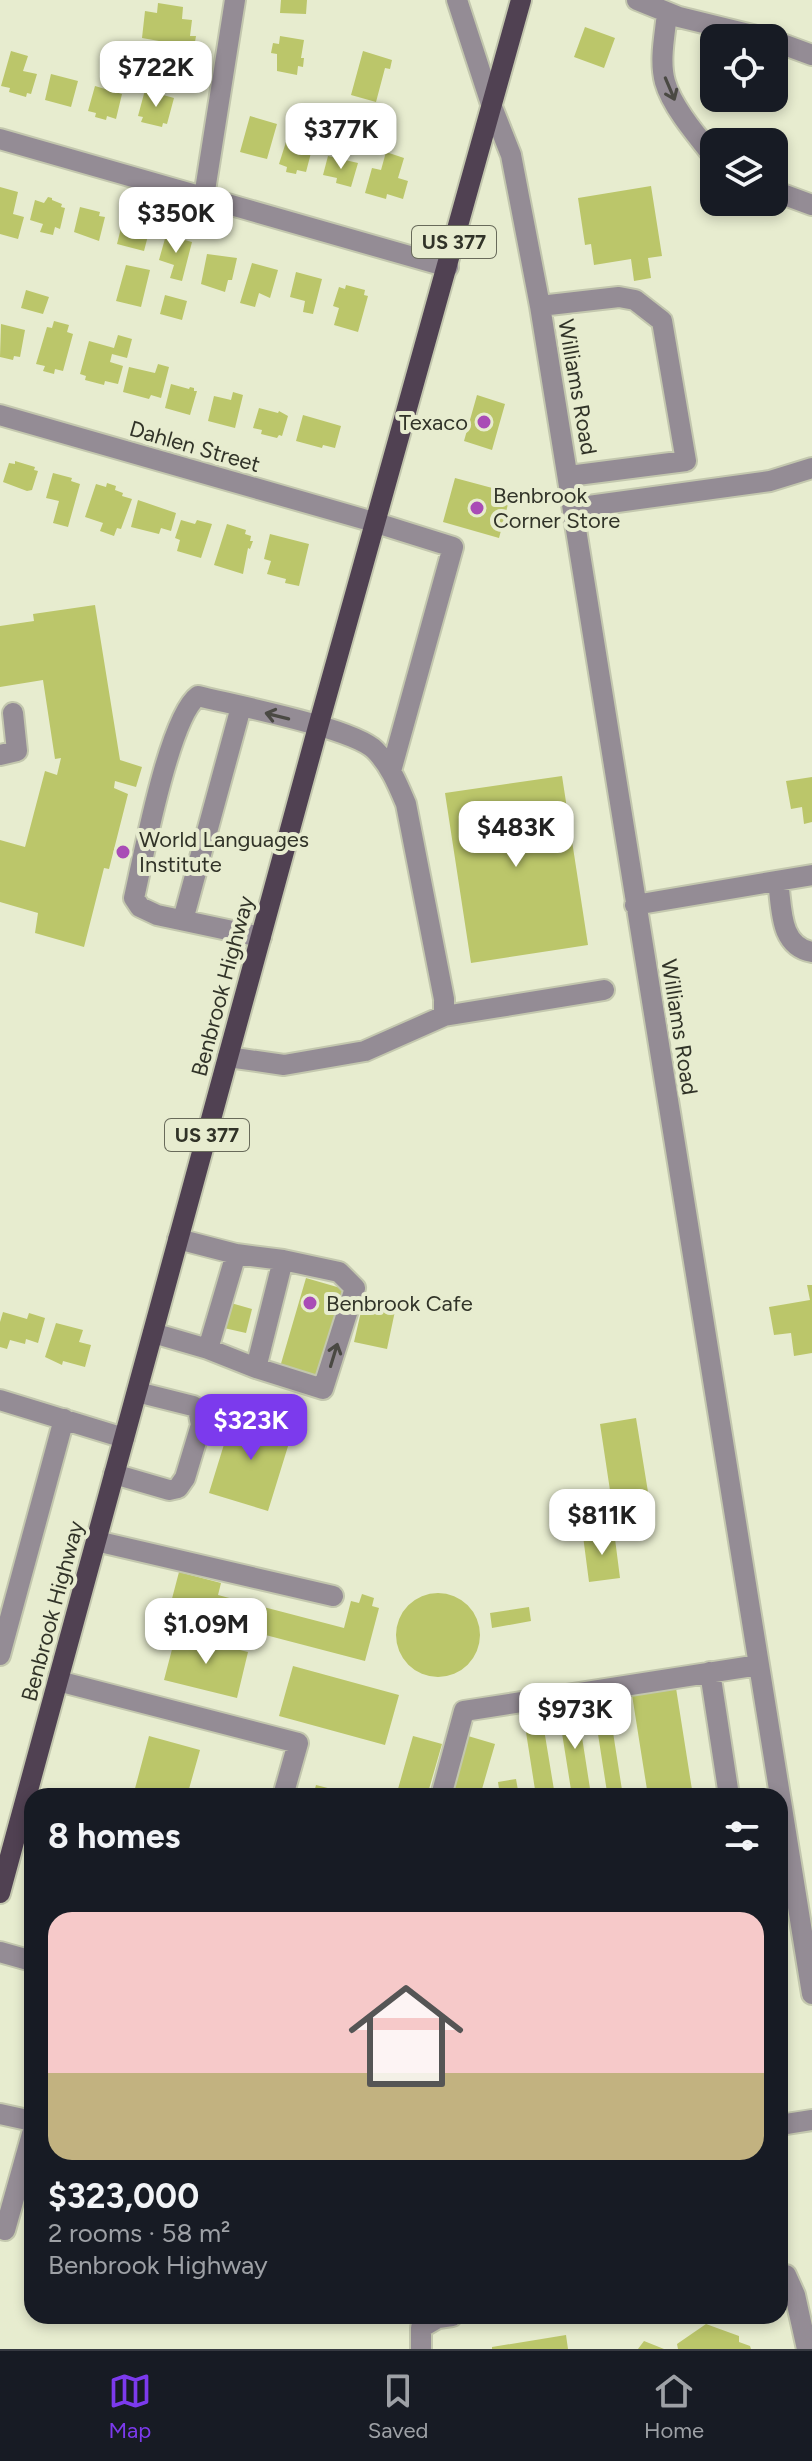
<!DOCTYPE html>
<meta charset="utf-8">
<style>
:root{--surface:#171b24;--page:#20242c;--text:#f1f3f6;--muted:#9ea1a6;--line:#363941;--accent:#7c3aed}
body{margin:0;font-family:Figtree,sans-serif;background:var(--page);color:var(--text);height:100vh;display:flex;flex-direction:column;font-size:30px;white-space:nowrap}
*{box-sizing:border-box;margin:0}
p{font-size:26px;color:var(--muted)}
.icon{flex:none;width:44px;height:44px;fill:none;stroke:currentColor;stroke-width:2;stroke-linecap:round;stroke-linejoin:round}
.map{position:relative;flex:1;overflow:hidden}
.details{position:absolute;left:24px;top:1788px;width:764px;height:536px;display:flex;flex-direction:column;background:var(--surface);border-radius:24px;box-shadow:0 4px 12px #0003}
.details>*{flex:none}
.buttons{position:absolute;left:700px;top:24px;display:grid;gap:16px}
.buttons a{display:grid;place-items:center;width:88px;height:88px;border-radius:16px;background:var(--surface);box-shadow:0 4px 12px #0003;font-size:40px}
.price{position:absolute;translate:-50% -68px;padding:0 18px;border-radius:16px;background:#fff;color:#222;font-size:26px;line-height:52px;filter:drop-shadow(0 2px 4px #0008)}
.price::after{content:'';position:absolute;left:50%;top:48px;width:24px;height:18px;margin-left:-12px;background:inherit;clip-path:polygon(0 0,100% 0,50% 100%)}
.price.on{background:var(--accent);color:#fff}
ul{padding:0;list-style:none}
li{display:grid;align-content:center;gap:16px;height:424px;padding:0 24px}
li+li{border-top:2px solid var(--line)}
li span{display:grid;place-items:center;height:248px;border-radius:24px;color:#555}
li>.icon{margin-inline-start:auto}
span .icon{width:144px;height:144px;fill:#fffc;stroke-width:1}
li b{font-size:34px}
h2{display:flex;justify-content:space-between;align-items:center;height:96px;padding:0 24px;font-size:34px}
.tabs{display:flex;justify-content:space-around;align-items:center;height:112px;border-top:2px solid var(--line);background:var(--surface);font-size:22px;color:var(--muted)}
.tabs a{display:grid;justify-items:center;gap:4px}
.tabs .on{color:var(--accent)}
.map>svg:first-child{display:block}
.building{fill:#bbc66a}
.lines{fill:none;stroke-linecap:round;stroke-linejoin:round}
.minor-casing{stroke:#c3c7ae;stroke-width:24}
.major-casing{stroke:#c3c7ae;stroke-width:24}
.minor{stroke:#948c95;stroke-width:20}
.major{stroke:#504152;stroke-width:20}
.oneway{stroke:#4a4943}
.poi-dot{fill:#a94cb6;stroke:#e7eccf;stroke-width:3}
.labels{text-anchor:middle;stroke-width:8;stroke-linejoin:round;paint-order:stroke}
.shield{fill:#e7eccf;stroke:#686a5a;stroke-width:2}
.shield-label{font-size:20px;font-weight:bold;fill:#313328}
.street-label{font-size:22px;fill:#313328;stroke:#e7eccf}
.poi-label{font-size:22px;fill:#313328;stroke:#e7eccf;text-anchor:start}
</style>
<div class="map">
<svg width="812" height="2349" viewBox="0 0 812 2349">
<rect width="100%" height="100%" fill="#e7eccf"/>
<path class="building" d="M 281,0 L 307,0 L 306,14 L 280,13 Z
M 158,3 L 183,7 L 182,19 L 192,20 L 190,36 L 196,36 L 193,54 L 175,51 L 176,44 L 142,38 L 145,11 L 157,13 Z
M 585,27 L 615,38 L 604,68 L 574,57 Z
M 280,36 L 304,40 L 301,58 L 304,58 L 303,67 L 298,66 L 297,75 L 277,71 L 277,54 L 271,53 L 273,43 L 279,44 Z
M 11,51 L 28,56 L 23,71 L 37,74 L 31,94 L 27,93 L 26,97 L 9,92 L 10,88 L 1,86 Z
M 363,51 L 392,60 L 390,69 L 385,68 L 376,102 L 351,95 Z
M 51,74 L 78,81 L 71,107 L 45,100 Z
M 95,86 L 122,94 L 116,119 L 107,116 L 106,120 L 95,117 L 96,113 L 88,111 Z
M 145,90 L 174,98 L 167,124 L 163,123 L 162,127 L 141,122 L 143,117 L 138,116 Z
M 250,116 L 277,124 L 267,159 L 240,152 Z
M 286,142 L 303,147 L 303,144 L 312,149 L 306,172 L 297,170 L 296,174 L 286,172 L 287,167 L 279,164 Z
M 386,152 L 404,158 L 398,178 L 408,181 L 403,199 L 387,194 L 386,199 L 365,193 L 372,168 L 381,170 Z
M 328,156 L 358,163 L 351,187 L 336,183 L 337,178 L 323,175 Z
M 651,186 L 662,256 L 648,258 L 651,278 L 634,281 L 631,259 L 594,265 L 591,244 L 585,245 L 578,198 Z
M 0,187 L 18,192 L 13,214 L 24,217 L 18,239 L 0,234 Z
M 48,197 L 52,198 L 52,200 L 62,204 L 61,207 L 65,208 L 60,229 L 55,227 L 53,235 L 40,232 L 43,224 L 30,220 L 35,200 L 44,203 Z
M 80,207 L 100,212 L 99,216 L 105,217 L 99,241 L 74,232 Z
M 133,219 L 143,221 L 141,225 L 150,228 L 144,251 L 117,244 L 123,220 L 132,223 Z
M 166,235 L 192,242 L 182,281 L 170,278 L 174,265 L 159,260 Z
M 207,254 L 237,258 L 232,280 L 228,280 L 225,292 L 201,284 Z
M 252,263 L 278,270 L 270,298 L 259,293 L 255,307 L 240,303 Z
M 126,265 L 150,270 L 141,307 L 116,301 Z
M 296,272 L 322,279 L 313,314 L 303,312 L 305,301 L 290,297 Z
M 346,285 L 365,290 L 364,295 L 368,296 L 358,332 L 334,325 L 339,308 L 333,306 L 339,287 L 345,289 Z
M 26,290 L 49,297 L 43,314 L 21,308 Z
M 165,295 L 187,301 L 182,320 L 160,314 Z
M 54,321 L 69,325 L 67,332 L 73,334 L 63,371 L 55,369 L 54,374 L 43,371 L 45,366 L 36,364 L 47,327 L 52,328 Z
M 1,324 L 25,330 L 20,357 L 14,356 L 13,360 L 0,357 Z
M 118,335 L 132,339 L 127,358 L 112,354 L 110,362 L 123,366 L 118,384 L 105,381 L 104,385 L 85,380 L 86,376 L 80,374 L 89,341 L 114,348 Z
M 158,364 L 169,367 L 161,398 L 151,395 L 149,399 L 123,392 L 129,367 L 155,373 Z
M 171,384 L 189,389 L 190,387 L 194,388 L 194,391 L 197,391 L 190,415 L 165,408 Z
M 233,392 L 243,395 L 235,428 L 208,421 L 214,396 L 231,400 Z
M 477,395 L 505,404 L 492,450 L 464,441 Z
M 259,408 L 278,413 L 279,411 L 288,416 L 282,436 L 279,435 L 277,438 L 261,434 L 262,430 L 253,428 Z
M 303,415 L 341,426 L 335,448 L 323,445 L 322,448 L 296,441 Z
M 15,461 L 35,467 L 34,470 L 38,471 L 32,490 L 27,491 L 3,482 L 9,463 L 15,464 Z
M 53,473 L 72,478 L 71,481 L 80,484 L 68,527 L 53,523 L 59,501 L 46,498 Z
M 455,478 L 511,493 L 499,538 L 443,522 Z
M 107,483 L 116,486 L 115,490 L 123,493 L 122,496 L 132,499 L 121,529 L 117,528 L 114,536 L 100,531 L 103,523 L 85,517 L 96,484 L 106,487 Z
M 138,500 L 176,513 L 171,531 L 161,528 L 159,534 L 131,527 Z
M 181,520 L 195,524 L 197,520 L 212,524 L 201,558 L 177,551 L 180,540 L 175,538 Z
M 227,524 L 246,530 L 245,534 L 251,536 L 250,541 L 253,541 L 250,549 L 248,548 L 243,574 L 214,565 Z
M 270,534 L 309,544 L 299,586 L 285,583 L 286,579 L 267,574 L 271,561 L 264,559 Z
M 95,605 L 120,760 L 142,767 L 136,787 L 115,781 L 114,788 L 128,794 L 109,869 L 104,868 L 84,947 L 35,933 L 38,913 L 0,902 L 0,840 L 25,847 L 45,771 L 57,775 L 61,758 L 55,759 L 43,680 L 0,687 L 0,626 L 34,621 L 33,614 Z
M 562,776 L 588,945 L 471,963 L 445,793 Z
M 812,777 L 812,822 L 804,824 L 802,807 L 791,809 L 786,781 Z
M 306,1278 L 344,1289 L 319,1378 L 280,1367 Z
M 807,1285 L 812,1285 L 812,1353 L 794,1356 L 791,1333 L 774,1335 L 769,1307 L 810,1300 Z
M 231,1303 L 252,1309 L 246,1333 L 224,1328 Z
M 363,1303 L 395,1311 L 387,1349 L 354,1342 Z
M 3,1312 L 27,1319 L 29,1313 L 45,1318 L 38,1343 L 26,1339 L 25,1344 L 10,1340 L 7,1349 L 0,1347 L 0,1322 Z
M 56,1323 L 83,1330 L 79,1342 L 91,1345 L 85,1367 L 63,1361 L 62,1365 L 45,1357 Z
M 234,1412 L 293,1430 L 268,1511 L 209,1493 Z
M 636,1418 L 648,1492 L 611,1497 L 600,1424 Z
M 614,1531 L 620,1578 L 589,1582 L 583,1536 Z
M 179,1572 L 221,1583 L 218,1595 L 344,1628 L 351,1601 L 359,1603 L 362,1594 L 374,1598 L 372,1606 L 379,1608 L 365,1661 L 169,1610 Z
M396 1635a42 42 0 1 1 84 0a42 42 0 1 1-84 0Z
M 529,1607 L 531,1621 L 492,1628 L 490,1613 Z
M 176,1634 L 248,1652 L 237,1698 L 164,1680 Z
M 293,1666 L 399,1695 L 385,1745 L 279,1716 Z
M 676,1688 L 693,1796 L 648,1796 L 632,1695 Z
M 608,1700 L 622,1790 L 607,1792 L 593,1702 Z
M 577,1705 L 591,1795 L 584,1796 L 572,1796 L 558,1708 Z
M 541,1711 L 555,1796 L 536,1796 L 523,1713 Z
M 149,1736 L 200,1750 L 187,1796 L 133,1796 Z
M 413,1736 L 442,1744 L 427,1796 L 396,1796 Z
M 468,1736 L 495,1744 L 480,1796 L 450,1796 Z
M 516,1779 L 519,1796 L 500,1796 L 498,1782 Z
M 316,1785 L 355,1795 L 355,1796 L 313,1796 Z
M 780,2214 L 786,2243 L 780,2244 Z
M 706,2324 L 739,2336 L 739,2342 L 750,2346 L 751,2349 L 678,2349 L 677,2344 Z
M 566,2335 L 568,2349 L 492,2349 L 492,2347 Z
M 644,2341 L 664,2349 L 638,2349 Z"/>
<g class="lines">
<defs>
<path id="minor" d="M 457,0 L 492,107 L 511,155 L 540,306 L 812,1994
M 637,0 L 679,17 L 765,38
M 667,13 C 665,35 659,60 665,82 C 672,107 698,137 714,157
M 774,41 L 812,55
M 0,139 L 448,267
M 774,191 L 812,205
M 204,197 L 235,0
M 540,306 L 619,297 L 635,300 L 662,321 L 686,461 L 569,476
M 0,415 L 370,521 L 453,547 L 391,771
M 574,508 L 770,481 L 812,468
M 0,755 L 17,751 L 13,713
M 778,881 C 782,908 779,946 812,952
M 635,905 L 812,875
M 183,920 L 241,707
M 444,1016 L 604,990
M 228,1057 L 284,1065 L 365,1051 L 444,1016 L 444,999 L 406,804 C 398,785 390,765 375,750 C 353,728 234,705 198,696 C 169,717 143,859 134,898 L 140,907 L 157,915 L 261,937
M 153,1333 L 208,1349 L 256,1368 L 283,1260 L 236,1254 L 178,1239
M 208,1349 L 236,1254
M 256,1368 L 323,1389 L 355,1288 L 339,1272 L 283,1260
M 0,1400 L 124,1438
M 114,1474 L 169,1490 L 178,1488 L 185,1478 L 201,1425 L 198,1409 L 193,1406 L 137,1392
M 96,1541 L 333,1596
M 0,1655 L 64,1419
M 710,1672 L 729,1796
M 58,1681 L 298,1743 L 283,1796
M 441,1796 L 464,1711 L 759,1665
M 0,1952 L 32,1961
M 0,2114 L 32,2121
M 780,2125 L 812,2120
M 5,2230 L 32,2134
M 780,2274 L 786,2275 L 795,2295 L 807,2349
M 421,2349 L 421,2328 L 438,2318 L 452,2316"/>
<path id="major" d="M 0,1893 L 318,727 L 521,0"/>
</defs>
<use href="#minor" class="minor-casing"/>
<use href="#major" class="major-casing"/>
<use href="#minor" class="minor"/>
<use href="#major" class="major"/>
</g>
<defs><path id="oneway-shaft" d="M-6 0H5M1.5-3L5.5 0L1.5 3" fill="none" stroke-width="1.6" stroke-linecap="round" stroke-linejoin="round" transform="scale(2)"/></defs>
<g class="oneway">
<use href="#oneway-shaft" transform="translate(670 89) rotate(67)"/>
<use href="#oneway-shaft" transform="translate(277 716) rotate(-166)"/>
<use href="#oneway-shaft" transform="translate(334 1355) rotate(-73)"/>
</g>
<g class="poi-dot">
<circle cx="484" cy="422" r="8"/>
<circle cx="477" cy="508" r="8"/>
<circle cx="123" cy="852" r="8"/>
<circle cx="310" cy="1303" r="8"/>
</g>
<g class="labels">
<g class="shield">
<rect x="412" y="226" width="84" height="32" rx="6"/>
<rect x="165" y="1119" width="84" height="32" rx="6"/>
</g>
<g class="shield-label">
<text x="454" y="249">US 377</text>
<text x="207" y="1142">US 377</text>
</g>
<g class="street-label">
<text transform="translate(578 387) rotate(80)" y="8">Williams Road</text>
<text transform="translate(195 446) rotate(16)" y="8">Dahlen Street</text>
<text transform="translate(222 986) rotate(-75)" y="8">Benbrook Highway</text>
<text transform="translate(680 1027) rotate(81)" y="8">Williams Road</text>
<text transform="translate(52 1611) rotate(-75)" y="8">Benbrook Highway</text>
</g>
<g class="poi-label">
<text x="468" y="430" text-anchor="end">Texaco</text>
<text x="493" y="503">Benbrook<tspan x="493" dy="25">Corner Store</tspan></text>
<text x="139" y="847">World Languages<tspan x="139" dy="25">Institute</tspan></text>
<text x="326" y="1311">Benbrook Cafe</text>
</g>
</g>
</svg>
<div class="buttons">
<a><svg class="icon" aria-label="locate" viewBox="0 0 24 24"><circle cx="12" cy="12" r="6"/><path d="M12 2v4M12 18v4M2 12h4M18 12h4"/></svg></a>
<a><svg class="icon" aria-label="layers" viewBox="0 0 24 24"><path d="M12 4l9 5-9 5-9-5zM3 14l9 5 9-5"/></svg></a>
</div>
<b class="price" style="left:156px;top:109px">$722K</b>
<b class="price" style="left:341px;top:171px">$377K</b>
<b class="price" style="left:176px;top:255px">$350K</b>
<b class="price" style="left:516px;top:869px">$483K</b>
<b class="price on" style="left:251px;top:1462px">$323K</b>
<b class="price" style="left:602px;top:1557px">$811K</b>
<b class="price" style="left:206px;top:1666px">$1.09M</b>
<b class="price" style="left:575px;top:1751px">$973K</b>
<section class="details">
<h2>8 homes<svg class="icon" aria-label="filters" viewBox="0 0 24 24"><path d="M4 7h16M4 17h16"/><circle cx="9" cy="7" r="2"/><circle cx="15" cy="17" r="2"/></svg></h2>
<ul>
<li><span style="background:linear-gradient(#f6c9c9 65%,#c2b280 0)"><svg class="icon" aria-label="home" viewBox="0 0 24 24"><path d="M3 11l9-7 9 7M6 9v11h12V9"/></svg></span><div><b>$323,000</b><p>2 rooms · 58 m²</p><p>Benbrook Highway</p></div></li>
</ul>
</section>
</div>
<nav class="tabs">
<a class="on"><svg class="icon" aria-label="map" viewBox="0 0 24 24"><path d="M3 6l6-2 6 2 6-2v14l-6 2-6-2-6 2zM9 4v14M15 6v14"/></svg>Map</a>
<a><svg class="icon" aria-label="saved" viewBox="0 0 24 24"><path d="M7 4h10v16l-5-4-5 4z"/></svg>Saved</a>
<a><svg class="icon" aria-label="home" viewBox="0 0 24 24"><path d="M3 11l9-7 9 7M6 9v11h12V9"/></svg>Home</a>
</nav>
